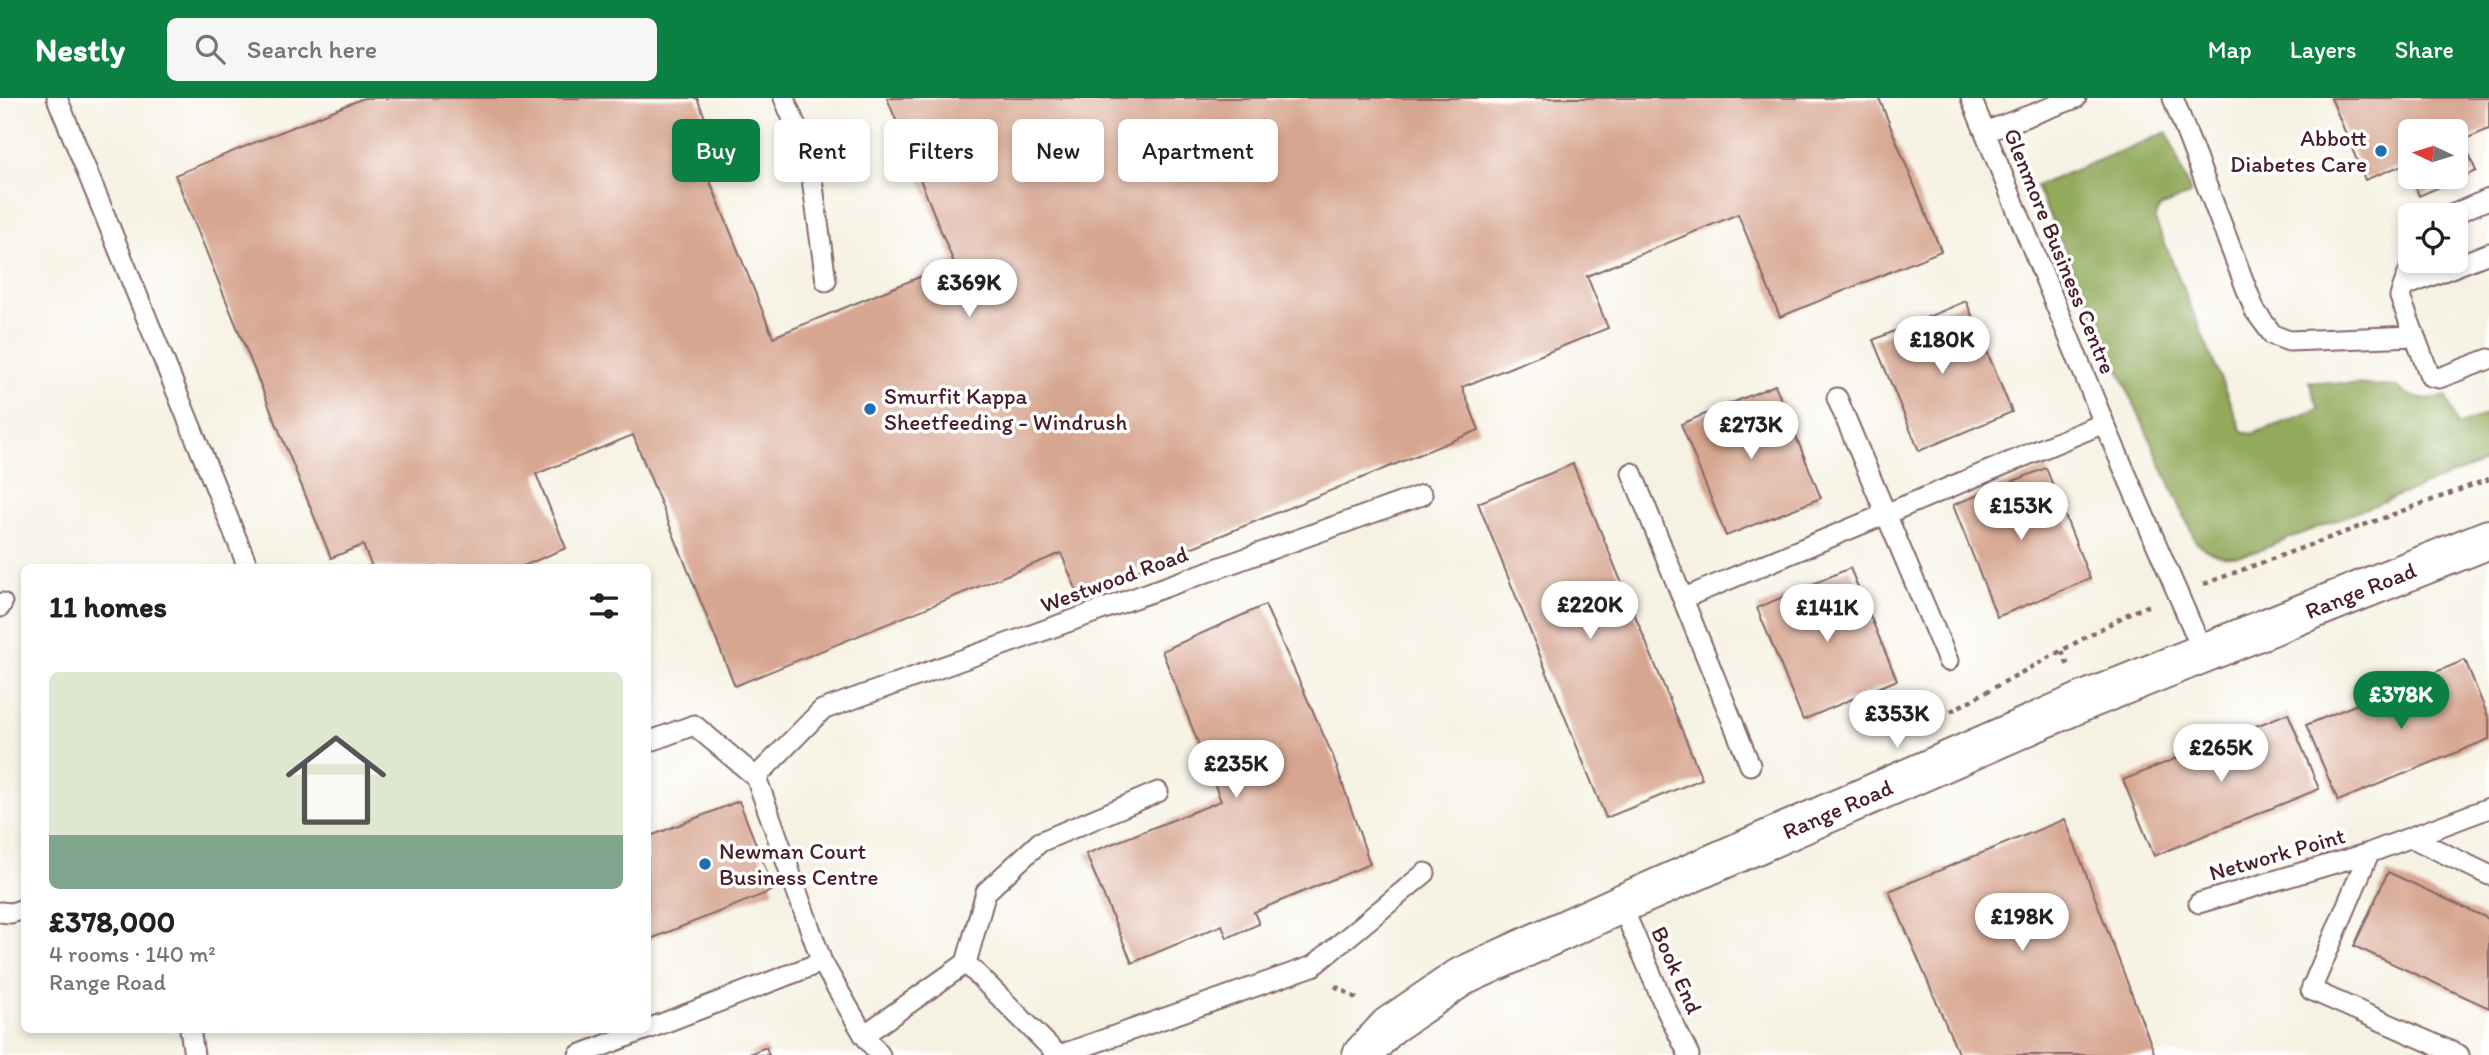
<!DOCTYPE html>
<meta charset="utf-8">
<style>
:root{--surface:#fff;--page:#f6f6f6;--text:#202124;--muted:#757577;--accent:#0b8043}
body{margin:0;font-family:Itim,sans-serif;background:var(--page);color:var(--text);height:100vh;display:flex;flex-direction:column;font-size:26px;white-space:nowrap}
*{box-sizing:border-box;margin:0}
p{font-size:23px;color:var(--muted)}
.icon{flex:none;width:38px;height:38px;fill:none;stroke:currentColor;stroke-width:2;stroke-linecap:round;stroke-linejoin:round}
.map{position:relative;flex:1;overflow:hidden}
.drawer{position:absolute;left:21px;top:466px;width:630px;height:469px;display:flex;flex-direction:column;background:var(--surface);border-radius:10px;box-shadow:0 4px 10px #0003}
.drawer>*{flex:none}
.hud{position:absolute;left:672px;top:21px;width:665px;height:63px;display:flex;gap:14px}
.needle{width:46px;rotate:274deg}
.controls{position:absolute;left:2398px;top:21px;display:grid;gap:14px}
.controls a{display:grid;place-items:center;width:70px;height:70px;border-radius:10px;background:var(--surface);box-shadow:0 4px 10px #0003;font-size:35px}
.price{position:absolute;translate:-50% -60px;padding:0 16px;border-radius:24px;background:#fff;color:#222;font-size:23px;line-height:46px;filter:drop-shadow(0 2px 4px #0008)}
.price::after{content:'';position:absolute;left:50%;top:42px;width:21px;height:16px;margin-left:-10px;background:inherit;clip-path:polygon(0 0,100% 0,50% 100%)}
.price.current{background:var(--accent);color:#fff}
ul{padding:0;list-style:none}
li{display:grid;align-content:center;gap:14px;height:371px;padding:0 28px}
li span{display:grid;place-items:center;height:217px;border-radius:10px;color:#555}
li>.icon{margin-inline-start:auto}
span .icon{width:126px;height:126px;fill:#fffc;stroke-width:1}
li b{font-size:30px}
h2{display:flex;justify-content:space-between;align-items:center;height:84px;padding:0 28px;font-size:30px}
.pill{padding:0 24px;border-radius:10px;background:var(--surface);box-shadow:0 4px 10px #0003;font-size:24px;line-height:63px}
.pill.current{background:var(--accent);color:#fff}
header{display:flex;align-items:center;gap:42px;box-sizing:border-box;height:98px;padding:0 35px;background:var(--accent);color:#fff}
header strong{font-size:33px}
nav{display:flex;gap:38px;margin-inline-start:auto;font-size:24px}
.search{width:490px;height:63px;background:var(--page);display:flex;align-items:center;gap:18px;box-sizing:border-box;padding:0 24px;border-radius:10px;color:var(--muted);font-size:26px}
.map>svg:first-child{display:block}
.forest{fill:#92aa5b;stroke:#6e6443;stroke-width:2}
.building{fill:#d7a690}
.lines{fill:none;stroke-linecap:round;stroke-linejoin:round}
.lane-casing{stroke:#86696b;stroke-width:23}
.street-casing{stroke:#86696b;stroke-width:42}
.path{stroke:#86696b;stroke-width:4.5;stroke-dasharray:5 5;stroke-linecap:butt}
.lane{stroke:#fff;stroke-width:19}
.street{stroke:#fff;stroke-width:38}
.poi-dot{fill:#1f6fb2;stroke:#fff;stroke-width:2.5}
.labels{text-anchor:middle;stroke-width:7;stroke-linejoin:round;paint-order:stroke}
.poi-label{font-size:23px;fill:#4a1f2b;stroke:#fff;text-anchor:start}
.street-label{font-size:23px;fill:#4a1f2b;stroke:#fff}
</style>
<header>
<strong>Nestly</strong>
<div class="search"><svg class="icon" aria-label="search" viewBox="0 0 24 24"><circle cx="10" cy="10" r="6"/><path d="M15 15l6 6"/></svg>Search here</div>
<nav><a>Map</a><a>Layers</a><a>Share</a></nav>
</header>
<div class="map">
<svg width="2489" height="957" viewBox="0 0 2489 957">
<rect width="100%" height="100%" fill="#fff"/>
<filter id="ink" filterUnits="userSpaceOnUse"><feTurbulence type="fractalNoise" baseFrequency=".0143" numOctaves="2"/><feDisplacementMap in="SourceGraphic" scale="14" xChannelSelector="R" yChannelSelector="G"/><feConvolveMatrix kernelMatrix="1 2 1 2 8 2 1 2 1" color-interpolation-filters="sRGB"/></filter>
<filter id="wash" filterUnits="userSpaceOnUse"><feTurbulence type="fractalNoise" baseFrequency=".00686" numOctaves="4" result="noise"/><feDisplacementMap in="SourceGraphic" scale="28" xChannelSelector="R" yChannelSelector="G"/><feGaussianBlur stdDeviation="1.57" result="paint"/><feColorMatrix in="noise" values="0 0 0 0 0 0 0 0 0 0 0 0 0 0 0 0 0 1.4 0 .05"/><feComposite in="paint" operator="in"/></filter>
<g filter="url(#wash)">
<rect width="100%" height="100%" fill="#f6f2e3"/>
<path class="forest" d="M 2167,34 L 2191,96 L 2160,109 L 2155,122 L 2242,333 L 2252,336 L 2319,311 L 2309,283 L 2397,289 C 2414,304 2426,302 2447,298 L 2457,328 L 2489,316 L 2489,362 L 2255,454 C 2228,461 2218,461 2196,444 L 2036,88 Z"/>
<g id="blocks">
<path class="building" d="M 364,0 L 697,0 L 711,34 L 693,41 L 773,239 L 954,165 L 887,0 L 1879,0 L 1941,153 L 1780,219 L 1738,116 L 1587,178 L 1608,230 L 1462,289 L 1479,332 L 1078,496 L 1061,455 L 735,588 L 633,337 L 536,376 L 566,450 L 521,469 L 372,469 L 363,447 L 331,460 L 175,77 Z
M 2331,0 L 2489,0 L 2489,31 L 2463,42 L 2476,73 L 2419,98 L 2412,79 L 2455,79 L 2455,33 L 2410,33 L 2410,64 L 2365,82 Z
M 1966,203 L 2012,314 L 1919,353 L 1873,242 Z
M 1775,287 L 1821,400 L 1726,438 L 1681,326 Z
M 1573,366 L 1702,681 L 1606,720 L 1478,405 Z
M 2046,370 L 2090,481 L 1997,519 L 1953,407 Z
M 1850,470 L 1897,582 L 1803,622 L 1757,510 Z
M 1265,507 L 1333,658 L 1370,766 L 1254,814 L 1259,826 L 1227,840 L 1222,827 L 1132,865 L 1086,756 L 1221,703 L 1162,553 Z
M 2465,562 L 2489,621 L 2489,641 L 2338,703 L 2306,627 Z
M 2288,615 L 2319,691 L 2154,758 L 2123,682 Z
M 739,703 L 774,792 L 648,842 L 648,739 Z
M 2065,721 L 2155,957 L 1959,957 L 1889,793 Z
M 2388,774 L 2489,821 L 2489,910 L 2354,848 Z
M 766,949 L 769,957 L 746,957 Z"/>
</g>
</g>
<g filter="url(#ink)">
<use href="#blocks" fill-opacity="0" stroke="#86696b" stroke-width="2"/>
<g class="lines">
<defs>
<path id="lane" d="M 57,0 L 248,469
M 784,0 L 809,59 L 826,183
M 1971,0 L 2104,325 L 2203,554
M 2173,0 L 2255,213 L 2273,237 L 2289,243 L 2414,238
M 1985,34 L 2076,0
M 2451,117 L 2489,101
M 2489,155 L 2403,189 L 2400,199 L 2430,278 L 2439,280 L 2489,261
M 2403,189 L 2413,163
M 1837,300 L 1948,563
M 1632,375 L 1750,667
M 1684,500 L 2104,325
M 0,509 L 2,505
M 648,644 L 694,627 L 756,679 L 822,612 L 1422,397
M 756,679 L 822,864 L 864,937 L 880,957
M 2412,740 L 2489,777
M 2369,755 L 2311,892 L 2459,957
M 2199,805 L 2369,755 L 2489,710
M 1621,806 L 1666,911 L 1689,957
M 0,814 L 11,815 L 24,811
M 966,865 L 1058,957
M 190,931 L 194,957
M 648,931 L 822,864
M 864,937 L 966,865 L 986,794 L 1040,744 L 1158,694
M 579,957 L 647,931
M 1060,957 L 1313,868 L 1425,775"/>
<g id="street">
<path id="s1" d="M 1362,957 L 1389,928 L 1461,879 L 1621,806 L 2084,603 L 2489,441"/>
</g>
</defs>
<use href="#lane" class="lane-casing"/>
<use href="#street" class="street-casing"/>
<path class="path" d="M 2204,486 L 2489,381
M 2062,553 L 2068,568
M 1933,623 L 2130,515 L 2150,507
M 1335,888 L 1361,903"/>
<use href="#lane" class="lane"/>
<use href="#street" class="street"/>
</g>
</g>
<g class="poi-dot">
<circle cx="2381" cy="53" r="7"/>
<circle cx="870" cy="311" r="7"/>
<circle cx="705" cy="766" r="7"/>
</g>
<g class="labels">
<g class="poi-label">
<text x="2367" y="48" text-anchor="end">Abbott<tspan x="2367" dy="26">Diabetes Care</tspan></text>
<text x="884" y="306">Smurfit Kappa<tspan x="884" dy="26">Sheetfeeding - Windrush</tspan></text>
<text x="719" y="761">Newman Court<tspan x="719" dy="26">Business Centre</tspan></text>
</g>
<g class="street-label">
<text transform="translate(2060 153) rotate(68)" y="8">Glenmore Business Centre</text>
<text transform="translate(1114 481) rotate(-20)" y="8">Westwood Road</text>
<text dy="8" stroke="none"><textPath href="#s1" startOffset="1106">Range Road</textPath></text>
<text dy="8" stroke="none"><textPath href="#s1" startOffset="539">Range Road</textPath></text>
<text transform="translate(2277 756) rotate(-16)" y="8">Network Point</text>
<text transform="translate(1677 872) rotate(66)" y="8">Book End</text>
</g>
</g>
</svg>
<div class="controls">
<a><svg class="needle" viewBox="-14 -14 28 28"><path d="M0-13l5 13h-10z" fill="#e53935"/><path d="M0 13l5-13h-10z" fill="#757577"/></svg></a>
<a><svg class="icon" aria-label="locate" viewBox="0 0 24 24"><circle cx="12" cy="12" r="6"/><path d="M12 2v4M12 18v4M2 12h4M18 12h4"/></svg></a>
</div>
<b class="price" style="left:969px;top:221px">£369K</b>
<b class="price" style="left:1942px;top:278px">£180K</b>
<b class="price" style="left:1751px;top:363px">£273K</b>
<b class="price" style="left:2021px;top:444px">£153K</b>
<b class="price" style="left:1590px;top:543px">£220K</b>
<b class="price" style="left:1827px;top:546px">£141K</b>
<b class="price current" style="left:2401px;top:633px">£378K</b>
<b class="price" style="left:1897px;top:652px">£353K</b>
<b class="price" style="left:2221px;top:686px">£265K</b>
<b class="price" style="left:1236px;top:702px">£235K</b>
<b class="price" style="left:2022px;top:855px">£198K</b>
<div class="hud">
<a class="pill current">Buy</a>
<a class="pill">Rent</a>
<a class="pill">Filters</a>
<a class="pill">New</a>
<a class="pill">Apartment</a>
</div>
<section class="drawer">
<h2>11 homes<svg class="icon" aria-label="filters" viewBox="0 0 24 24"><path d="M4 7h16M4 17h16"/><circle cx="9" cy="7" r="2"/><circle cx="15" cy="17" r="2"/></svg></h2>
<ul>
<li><span style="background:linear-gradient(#dfe7d0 75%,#7fa58c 0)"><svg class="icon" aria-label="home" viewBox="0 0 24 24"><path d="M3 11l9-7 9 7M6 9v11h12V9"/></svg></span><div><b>£378,000</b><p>4 rooms · 140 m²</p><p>Range Road</p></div></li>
</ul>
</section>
</div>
